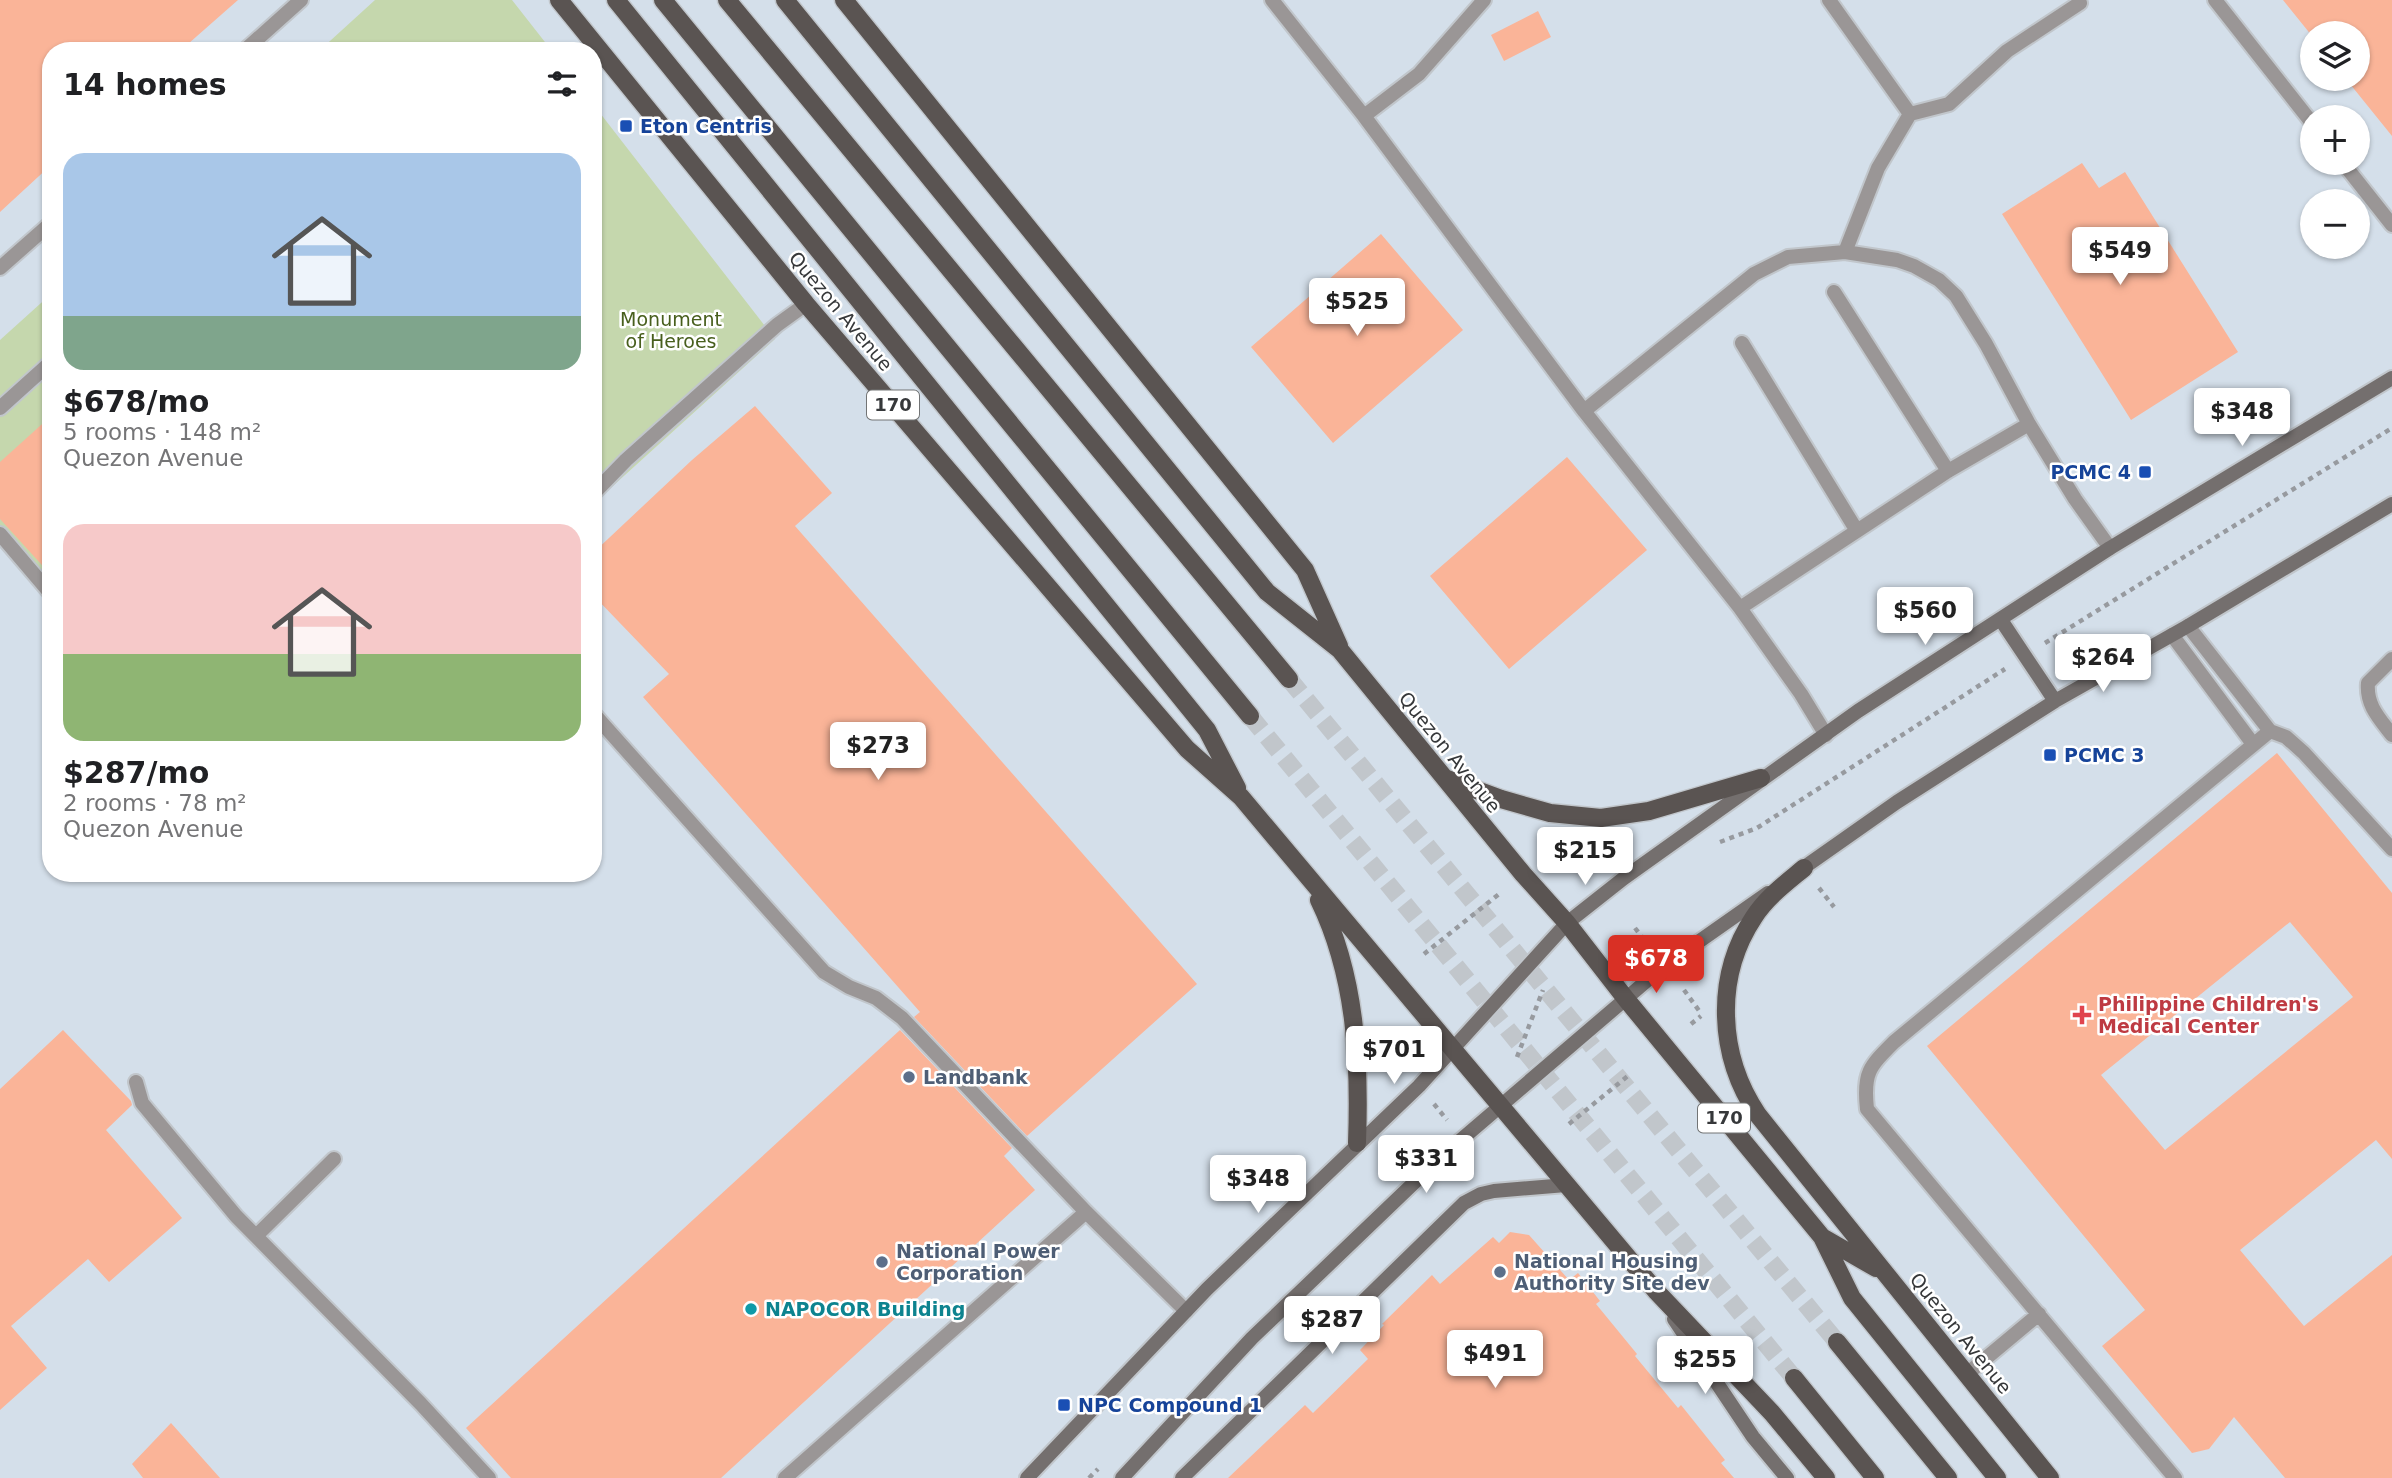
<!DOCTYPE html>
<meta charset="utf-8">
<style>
:root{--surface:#fff;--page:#f6f6f6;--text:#202124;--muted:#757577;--accent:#d93025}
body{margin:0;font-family:"DejaVu Sans",sans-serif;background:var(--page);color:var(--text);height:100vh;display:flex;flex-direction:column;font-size:26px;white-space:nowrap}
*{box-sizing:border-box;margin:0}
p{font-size:23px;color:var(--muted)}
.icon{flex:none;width:38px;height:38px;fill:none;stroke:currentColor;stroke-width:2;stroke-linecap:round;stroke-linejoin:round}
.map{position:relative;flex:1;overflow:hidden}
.side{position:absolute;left:42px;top:42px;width:560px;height:840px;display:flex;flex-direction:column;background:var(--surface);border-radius:28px;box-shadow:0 2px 5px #0004}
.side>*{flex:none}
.buttons{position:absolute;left:2300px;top:21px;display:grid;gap:14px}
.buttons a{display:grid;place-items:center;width:70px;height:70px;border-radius:50%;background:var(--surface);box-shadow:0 2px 5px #0004;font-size:35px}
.price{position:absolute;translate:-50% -60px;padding:0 16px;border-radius:7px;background:#fff;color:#222;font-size:23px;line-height:46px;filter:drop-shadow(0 2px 4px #0008)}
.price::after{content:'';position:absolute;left:50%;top:42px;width:21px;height:16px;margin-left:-10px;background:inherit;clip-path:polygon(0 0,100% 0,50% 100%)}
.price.selected{background:var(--accent);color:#fff}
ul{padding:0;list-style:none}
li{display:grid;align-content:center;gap:14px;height:371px;padding:0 21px}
li span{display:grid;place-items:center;height:217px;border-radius:21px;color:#555}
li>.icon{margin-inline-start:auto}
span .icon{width:126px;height:126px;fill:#fffc;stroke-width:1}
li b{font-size:30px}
h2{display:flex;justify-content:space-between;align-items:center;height:84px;padding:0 21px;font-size:30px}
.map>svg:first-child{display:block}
.built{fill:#d4dfea;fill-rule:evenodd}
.green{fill:#c5d7ad}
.building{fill:#fab498;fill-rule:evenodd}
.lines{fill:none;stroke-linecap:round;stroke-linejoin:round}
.primary-tunnel{stroke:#c1c6cb;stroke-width:18;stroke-dasharray:18 9;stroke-linecap:butt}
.lane-casing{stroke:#c1c6cb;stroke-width:18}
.secondary-casing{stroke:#c1c6cb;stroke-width:18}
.primary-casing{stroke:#c1c6cb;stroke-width:21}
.path{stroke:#979a9f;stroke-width:4.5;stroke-dasharray:5 5;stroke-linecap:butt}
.lane{stroke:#9a9696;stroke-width:14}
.secondary{stroke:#746f6e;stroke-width:14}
.primary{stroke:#5a5452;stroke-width:18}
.transit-dot{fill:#1a4fb4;stroke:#fff;stroke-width:2.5}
.health-dot{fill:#e0444e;stroke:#fff;stroke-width:2.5}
.service-dot{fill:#5c6f8a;stroke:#fff;stroke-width:2.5}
.culture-dot{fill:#0f9aa8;stroke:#fff;stroke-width:2.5}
.labels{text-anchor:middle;stroke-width:5;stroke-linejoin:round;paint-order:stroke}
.shield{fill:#fff;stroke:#727475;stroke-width:2}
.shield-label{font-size:18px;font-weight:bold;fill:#36383a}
.transit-label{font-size:19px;font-weight:bold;fill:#164399;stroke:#fff;text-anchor:start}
.street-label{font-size:19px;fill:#36383a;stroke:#fff}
.park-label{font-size:19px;fill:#485f1d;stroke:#fff}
.health-label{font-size:19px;font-weight:bold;fill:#be3a42;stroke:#fff;text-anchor:start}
.service-label{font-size:19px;font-weight:bold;fill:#4e5e75;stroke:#fff;text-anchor:start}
.culture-label{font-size:19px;font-weight:bold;fill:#0d838f;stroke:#fff;text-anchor:start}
</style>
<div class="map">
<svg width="2392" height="1478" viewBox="0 0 2392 1478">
<rect width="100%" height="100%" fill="#e4e9ef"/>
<path class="built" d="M 0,0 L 2392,0 L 2392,1478 L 0,1478 ZM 2312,33 L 2357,33 L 2357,79 L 2312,79 ZM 51,51 L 593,51 L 593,873 L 51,873 ZM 2312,117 L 2357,117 L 2357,163 L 2312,163 ZM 2312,201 L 2357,201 L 2357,247 L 2312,247 Z"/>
<path class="green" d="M 375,0 L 512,0 L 552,51 L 319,51 Z
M 593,104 L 775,339 L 593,504 Z
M 51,294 L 51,589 L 0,526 L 0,340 Z"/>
<path class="building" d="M 0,0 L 238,0 L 180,51 L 51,51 L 51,165 L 0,212 Z
M 2283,0 L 2392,0 L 2392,136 L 2346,79 L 2357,79 L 2357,33 L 2312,33 L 2312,36 Z
M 1538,11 L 1551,37 L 1504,61 L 1491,35 Z
M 2082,163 L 2099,188 L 2125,172 L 2238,352 L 2131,420 L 2002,214 Z
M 1381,234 L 1463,330 L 1333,443 L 1251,347 Z
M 755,406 L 832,493 L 795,526 L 1197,984 L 1027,1136 L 914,1017 L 920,1012 L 643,697 L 669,674 L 593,595 L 593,553 L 692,460 Z
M 51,416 L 51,575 L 0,519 L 0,462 Z
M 1567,457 L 1647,550 L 1509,669 L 1430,576 Z
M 2277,753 L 2392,893 L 2392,1159 L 2376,1140 L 2240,1250 L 2304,1326 L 2392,1255 L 2392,1478 L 2285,1478 L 2234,1417 L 2209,1449 L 2192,1453 L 2102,1346 L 2145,1310 L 1927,1046 ZM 2290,922 L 2353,997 L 2165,1150 L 2101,1075 Z
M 63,1030 L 131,1101 L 132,1105 L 106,1130 L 182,1218 L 109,1282 L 88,1259 L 11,1326 L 47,1368 L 0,1410 L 0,1089 Z
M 900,1030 L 1012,1148 L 1004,1156 L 1035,1190 L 721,1478 L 511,1478 L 466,1428 Z
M 1510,1232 L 1529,1235 L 1569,1280 L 1578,1273 L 1600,1301 L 1596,1304 L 1637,1354 L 1635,1356 L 1678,1408 L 1681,1405 L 1725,1460 L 1721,1463 L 1734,1478 L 1228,1478 L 1305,1405 L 1313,1413 L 1368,1359 L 1360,1350 L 1384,1325 L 1382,1324 L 1432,1275 L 1440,1284 L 1493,1237 L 1499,1243 Z
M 171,1423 L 220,1478 L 143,1478 L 132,1464 Z"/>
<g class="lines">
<path class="primary-tunnel" d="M 1289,679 L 1837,1342
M 1250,716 L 1794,1378"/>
<defs>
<path id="lane" d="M 1272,0 L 1364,116 L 1584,411 L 1740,608 L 1801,694 L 1826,735
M 1829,0 L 1910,114
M 2215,0 L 2312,123
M 244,51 L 301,0
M 1364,116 L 1419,74 L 1484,0
M 2343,163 L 2392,225
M 1845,252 L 1878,168 L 1910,114 L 1949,104 L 2007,51 L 2080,3
M 0,268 L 51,223
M 1834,292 L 1948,471
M 1742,343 L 1857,531
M 0,408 L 51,362
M 1584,411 L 1754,274 L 1788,257 L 1845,252 L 1897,260 L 1914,266 L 1939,280 L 1956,296 L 1986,344 L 2029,424 L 2075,499 L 2110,548
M 593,494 L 626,460 L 777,325 L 806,304
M 0,534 L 51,594
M 1740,608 L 1948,471 L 2029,424
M 2188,626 L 2270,731 L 2286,737 L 2304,753 L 2392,849
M 2172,635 L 2253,744
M 2392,659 L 2368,683 C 2366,705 2379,718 2392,735
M 593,713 L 824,972 L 849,987 L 876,998 L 902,1018 L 1086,1212 L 1186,1311
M 136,1082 L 142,1103 L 236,1216 L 421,1404 L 489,1478
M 256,1236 L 334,1159
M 1967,1374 L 2039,1314
M 785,1478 L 1086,1212
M 2175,1478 L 1867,1109 C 1863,1073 1869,1067 1894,1042 L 2270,731"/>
<path id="secondary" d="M 2001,620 L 2055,701
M 1796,873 L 1897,802 L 2055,701 L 2188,626 L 2392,504
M 1674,1319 L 1753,1437 L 1787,1478
M 1027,1478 L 1207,1289 L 1419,1086 L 1567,923 L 1624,878 L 1858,711 L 2110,548 L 2392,378
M 1122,1478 L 1252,1338 L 1442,1156 L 1664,966 L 1768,893
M 1182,1478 L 1464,1203 L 1481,1194 L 1494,1191 L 1566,1185"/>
<path id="primary" d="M 559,0 L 806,304 L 1187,749 L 1241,797 L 1656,1291 L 1772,1413 L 1826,1478
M 616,0 L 1207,730 L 1237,788
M 663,0 L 1250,716
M 727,0 L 1289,679
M 785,0 L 1267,592 L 1340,650 L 1523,874 L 1567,923 L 1626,999 L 1822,1237 L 1852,1298 L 1997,1478
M 844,0 L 1305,570 L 1339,646
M 1447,779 L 1501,799 L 1550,813 L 1601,818 L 1649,811 L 1761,778
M 1804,868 C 1786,883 1767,897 1754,917 C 1714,977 1718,1056 1758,1115 L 2050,1478
M 1319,900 C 1356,976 1360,1061 1357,1143
M 1822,1237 L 1876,1268
M 1837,1342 L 1948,1478
M 1794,1378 L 1875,1478"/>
</defs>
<use href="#lane" class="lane-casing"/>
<use href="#secondary" class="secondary-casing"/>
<use href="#primary" class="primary-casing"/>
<path class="path" d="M 2045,643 L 2392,428
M 1720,842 L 1757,828 L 2005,669
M 1550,852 L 1581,859 L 1592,872
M 1581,859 L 1582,848
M 1819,888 L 1834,907
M 1635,928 L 1645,941
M 1424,954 L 1499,894
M 1684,990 L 1700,1012
M 1691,1024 L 1701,1016
M 1384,1046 L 1395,1058
M 1384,1046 L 1390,1031
M 1517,1057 L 1543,990
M 1434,1104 L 1447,1120
M 1569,1124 L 1629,1075
M 1089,1478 L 1098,1469"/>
<use href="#lane" class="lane"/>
<use href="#secondary" class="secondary"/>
<use href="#primary" class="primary"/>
</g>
<g class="transit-dot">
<rect x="619" y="119" width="14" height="14" rx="3.5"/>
<rect x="2138" y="465" width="14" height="14" rx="3.5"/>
<rect x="2043" y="748" width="14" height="14" rx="3.5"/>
<rect x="1057" y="1398" width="14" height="14" rx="3.5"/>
</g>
<path class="health-dot" d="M2078.5 1004.5h7v7h7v7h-7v7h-7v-7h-7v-7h7z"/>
<g class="service-dot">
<circle cx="909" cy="1077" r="7"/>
<circle cx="882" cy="1262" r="7"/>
<circle cx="1500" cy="1272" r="7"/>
</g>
<circle class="culture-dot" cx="751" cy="1309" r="7"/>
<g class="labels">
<g class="shield">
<rect x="867" y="390.5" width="52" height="29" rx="5"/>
<rect x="1698" y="1103.5" width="52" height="29" rx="5"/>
</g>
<g class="shield-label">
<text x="893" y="411">170</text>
<text x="1724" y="1124">170</text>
</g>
<g class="transit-label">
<text x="640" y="133">Eton Centris</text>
<text x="2131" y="479" text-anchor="end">PCMC 4</text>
<text x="2064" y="762">PCMC 3</text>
<text x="1078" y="1412">NPC Compound 1</text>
</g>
<g class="street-label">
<text transform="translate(841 311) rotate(50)" y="7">Quezon Avenue</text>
<text transform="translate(1450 752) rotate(51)" y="7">Quezon Avenue</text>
<text transform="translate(1961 1333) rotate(51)" y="7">Quezon Avenue</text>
</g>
<g class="park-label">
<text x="671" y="326">Monument<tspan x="671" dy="22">of Heroes</tspan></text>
</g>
<g class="health-label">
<text x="2098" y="1011">Philippine Children's<tspan x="2098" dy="22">Medical Center</tspan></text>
</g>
<g class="service-label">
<text x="923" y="1084">Landbank</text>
<text x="896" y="1258">National Power<tspan x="896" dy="22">Corporation</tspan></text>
<text x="1514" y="1268">National Housing<tspan x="1514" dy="22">Authority Site dev</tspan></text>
</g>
<g class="culture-label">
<text x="765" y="1316">NAPOCOR Building</text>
</g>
</g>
</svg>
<div class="buttons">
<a><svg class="icon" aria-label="layers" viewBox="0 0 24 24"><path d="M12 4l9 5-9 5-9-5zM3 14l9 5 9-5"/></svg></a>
<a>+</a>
<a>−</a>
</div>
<b class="price" style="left:2120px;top:287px">$549</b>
<b class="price" style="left:1357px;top:338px">$525</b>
<b class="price" style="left:2242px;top:448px">$348</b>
<b class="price" style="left:1925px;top:647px">$560</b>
<b class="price" style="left:2103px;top:694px">$264</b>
<b class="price" style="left:878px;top:782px">$273</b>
<b class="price" style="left:1585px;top:887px">$215</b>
<b class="price selected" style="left:1656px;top:995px">$678</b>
<b class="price" style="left:1394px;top:1086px">$701</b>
<b class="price" style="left:1426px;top:1195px">$331</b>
<b class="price" style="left:1258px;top:1215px">$348</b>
<b class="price" style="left:1332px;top:1356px">$287</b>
<b class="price" style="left:1495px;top:1390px">$491</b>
<b class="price" style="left:1705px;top:1396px">$255</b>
<section class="side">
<h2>14 homes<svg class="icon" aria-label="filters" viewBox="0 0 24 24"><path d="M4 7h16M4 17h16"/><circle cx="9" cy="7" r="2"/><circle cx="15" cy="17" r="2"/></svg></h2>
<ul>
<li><span style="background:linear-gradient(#a9c7e8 75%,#7fa58c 0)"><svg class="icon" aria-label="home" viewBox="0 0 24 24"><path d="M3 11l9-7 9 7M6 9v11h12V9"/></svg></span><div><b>$678/mo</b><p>5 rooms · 148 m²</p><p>Quezon Avenue</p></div></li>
<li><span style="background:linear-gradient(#f6c9c9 60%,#8fb573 0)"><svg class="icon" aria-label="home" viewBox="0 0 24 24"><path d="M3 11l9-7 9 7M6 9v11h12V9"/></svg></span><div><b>$287/mo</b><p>2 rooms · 78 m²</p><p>Quezon Avenue</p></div></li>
</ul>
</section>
</div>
